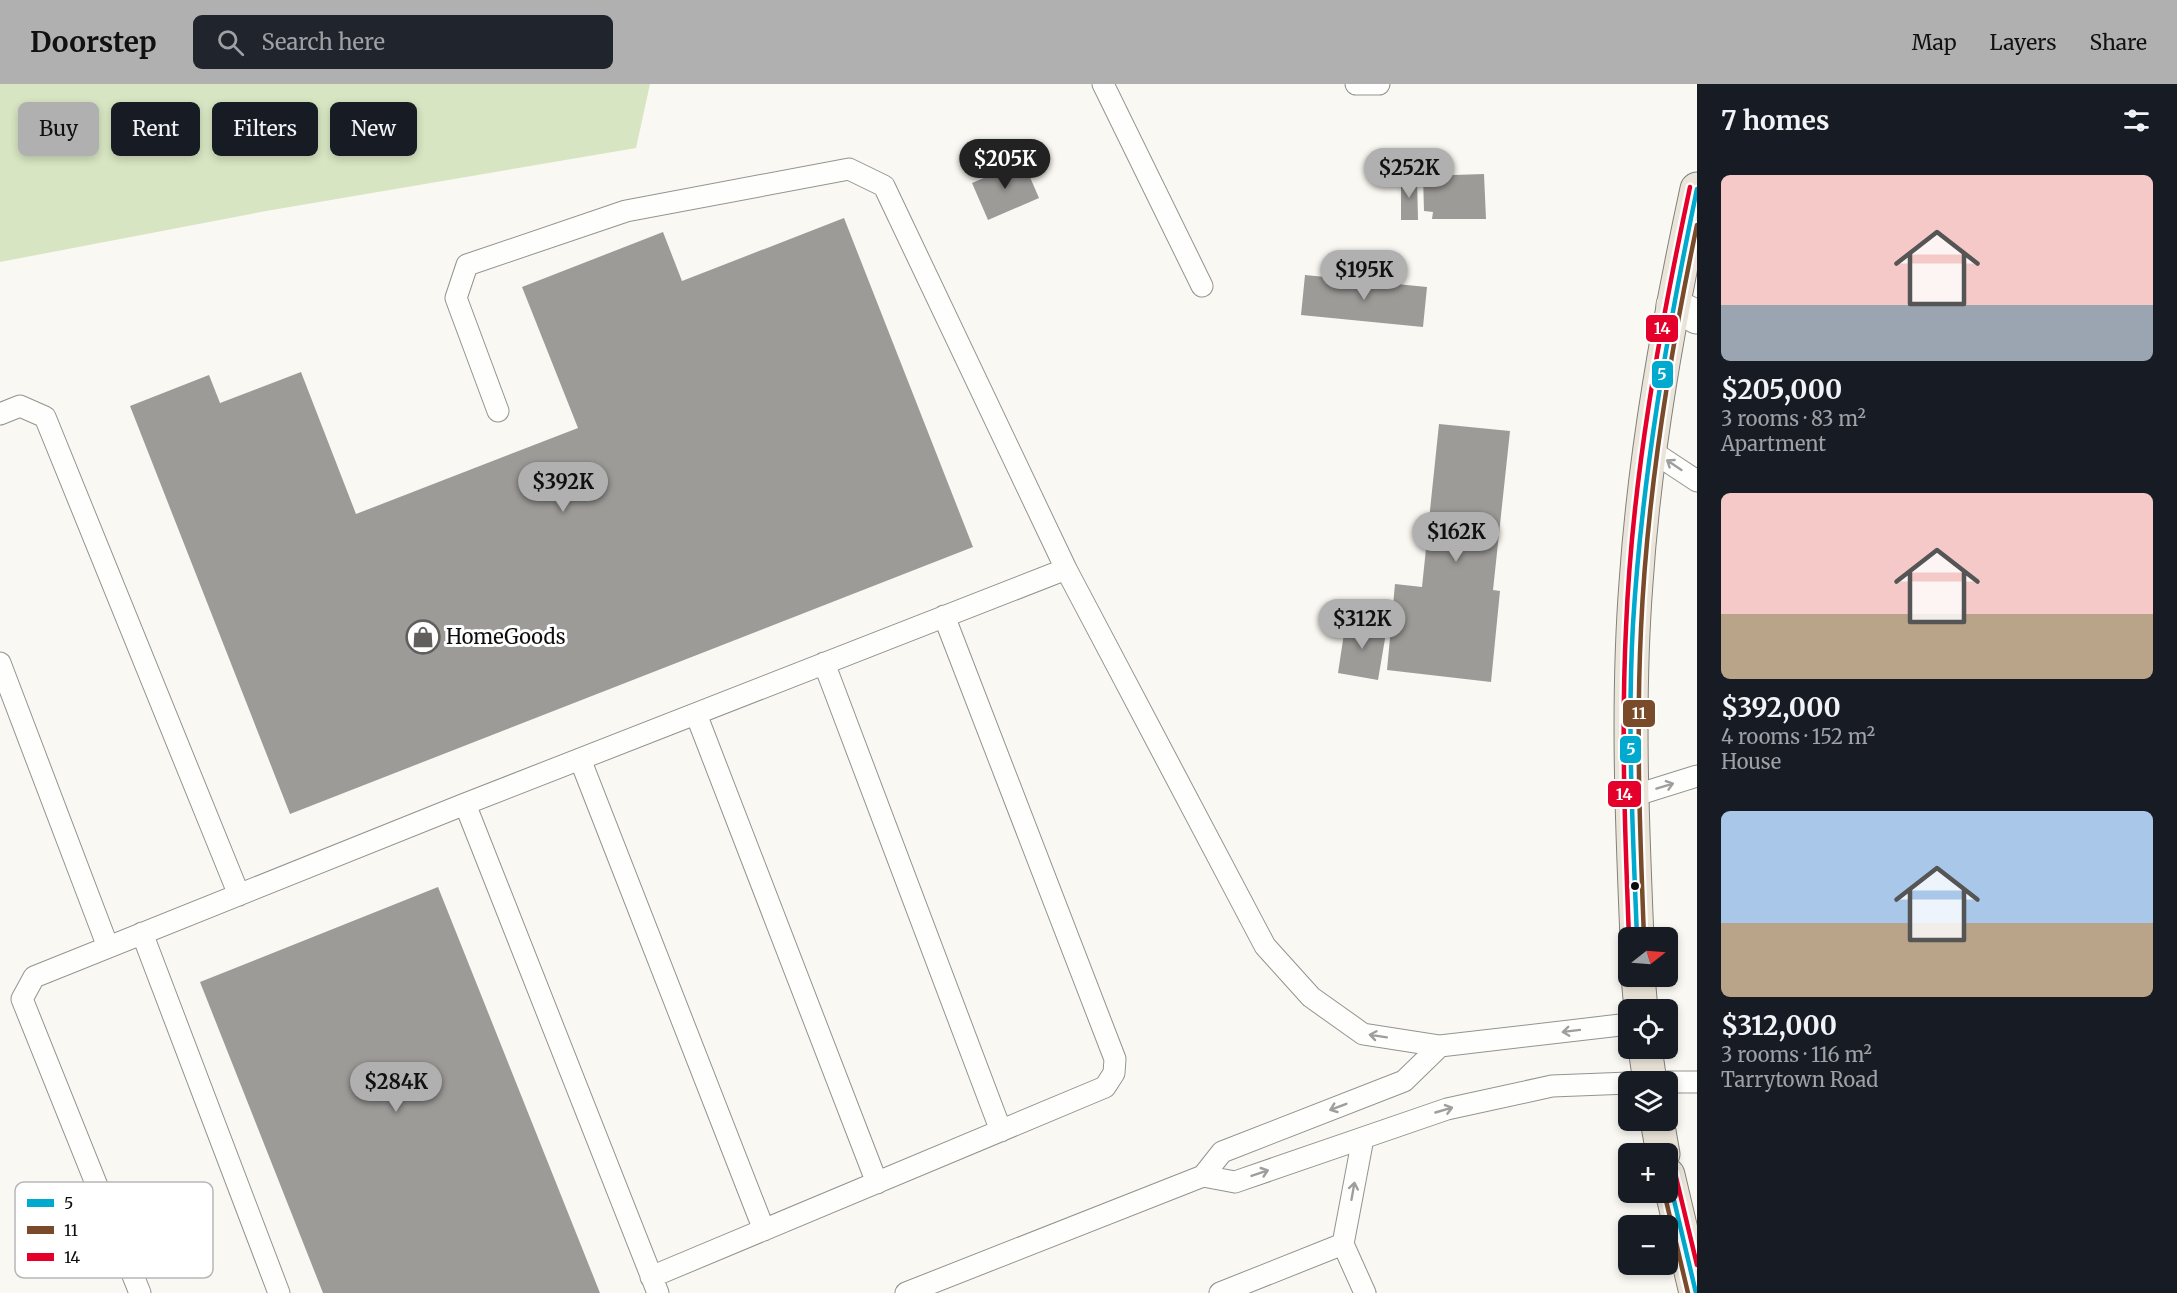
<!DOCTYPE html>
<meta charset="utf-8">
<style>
:root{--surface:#171b24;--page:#20242c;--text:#f1f3f6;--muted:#9ea1a6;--accent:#b0b0b1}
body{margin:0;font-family:Merriweather,serif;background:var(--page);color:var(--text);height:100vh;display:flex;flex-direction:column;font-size:22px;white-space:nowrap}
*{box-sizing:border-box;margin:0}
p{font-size:20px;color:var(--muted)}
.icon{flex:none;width:33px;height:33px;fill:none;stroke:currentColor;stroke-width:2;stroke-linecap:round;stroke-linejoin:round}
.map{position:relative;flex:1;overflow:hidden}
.side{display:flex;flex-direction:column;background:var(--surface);width:480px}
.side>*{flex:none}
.top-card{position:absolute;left:18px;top:18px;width:570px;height:54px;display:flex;gap:12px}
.needle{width:39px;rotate:73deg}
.fabs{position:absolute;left:1618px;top:843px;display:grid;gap:12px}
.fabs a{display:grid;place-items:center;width:60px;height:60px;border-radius:9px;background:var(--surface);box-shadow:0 3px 9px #0003;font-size:30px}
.price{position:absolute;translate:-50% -51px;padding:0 14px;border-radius:21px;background:var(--accent);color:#111;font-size:20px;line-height:39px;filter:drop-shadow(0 2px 3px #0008)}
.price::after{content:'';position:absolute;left:50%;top:36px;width:18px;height:14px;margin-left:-9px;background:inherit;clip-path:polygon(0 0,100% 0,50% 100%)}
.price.active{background:#222;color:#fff}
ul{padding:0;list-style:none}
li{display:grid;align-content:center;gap:12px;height:318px;padding:0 24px}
li span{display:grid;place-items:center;height:186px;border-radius:9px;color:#555}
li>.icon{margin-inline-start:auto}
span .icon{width:108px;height:108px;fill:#fffc;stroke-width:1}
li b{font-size:26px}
h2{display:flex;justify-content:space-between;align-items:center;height:72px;padding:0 24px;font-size:26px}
.pill{padding:0 21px;border-radius:9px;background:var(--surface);box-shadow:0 3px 9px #0003;font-size:21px;line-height:54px}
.pill.active{background:var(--accent);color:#111}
header{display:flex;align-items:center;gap:36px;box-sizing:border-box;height:84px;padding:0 30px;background:var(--accent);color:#111}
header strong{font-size:28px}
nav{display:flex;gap:33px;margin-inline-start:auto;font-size:21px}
.search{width:420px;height:54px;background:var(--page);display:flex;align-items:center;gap:15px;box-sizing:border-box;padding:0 21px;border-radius:9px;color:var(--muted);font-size:22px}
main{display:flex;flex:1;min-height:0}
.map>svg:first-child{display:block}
.forest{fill:#d7e5c2}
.building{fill:#9d9b98}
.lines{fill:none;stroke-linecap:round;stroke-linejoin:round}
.service-casing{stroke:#949390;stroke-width:23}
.minor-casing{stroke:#949390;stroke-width:35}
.primary-casing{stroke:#81807d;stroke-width:35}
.service{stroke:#fefefd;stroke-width:21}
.minor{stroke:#fefefd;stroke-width:33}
.primary{stroke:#ebe5d9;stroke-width:33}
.bus-1-casing{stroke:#fff;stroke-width:9}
.bus-2-casing{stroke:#fff;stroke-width:9}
.bus-3-casing{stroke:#fff;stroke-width:9}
.bus-1{stroke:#00a9ce;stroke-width:4.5}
.bus-2{stroke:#7a4b2a;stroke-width:4.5}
.bus-3{stroke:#e4002b;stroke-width:4.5}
.oneway{stroke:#9e9e9d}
.bus-dot{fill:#0d0d0d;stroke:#fff;stroke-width:2}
.labels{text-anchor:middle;stroke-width:6;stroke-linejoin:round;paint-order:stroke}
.poi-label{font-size:20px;fill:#0d0d0d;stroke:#fff;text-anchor:start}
.key{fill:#fff;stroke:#b6b6b6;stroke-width:1.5}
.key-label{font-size:16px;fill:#0d0d0d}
.line-badge{stroke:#fff;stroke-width:2}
.badge-label{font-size:16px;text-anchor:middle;font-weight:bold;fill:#fff}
</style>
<header>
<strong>Doorstep</strong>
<div class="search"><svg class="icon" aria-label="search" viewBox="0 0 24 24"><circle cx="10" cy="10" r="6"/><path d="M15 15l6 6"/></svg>Search here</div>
<nav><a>Map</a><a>Layers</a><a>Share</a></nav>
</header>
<main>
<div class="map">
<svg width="1697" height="1209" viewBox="0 0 1697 1209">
<rect width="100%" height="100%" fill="#faf8f2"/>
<path class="forest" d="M 0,0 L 650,0 L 636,64 L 266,127 L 0,178 Z"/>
<path class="building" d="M 1023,77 L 1039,114 L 988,136 L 972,99 Z
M 1484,90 L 1486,135 L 1432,135 L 1433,128 L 1424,127 L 1423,92 Z
M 1401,93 L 1417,94 L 1418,136 L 1401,136 Z
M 844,134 L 973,463 L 290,730 L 130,322 L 209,291 L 220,319 L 301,288 L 356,430 L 578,344 L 522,203 L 663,148 L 682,197 Z
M 1305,191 L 1427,203 L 1423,243 L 1301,231 Z
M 1439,340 L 1510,347 L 1493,506 L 1500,507 L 1491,598 L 1387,586 L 1395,500 L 1422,503 Z
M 1346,536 L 1387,543 L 1378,596 L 1338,589 Z
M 438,803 L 600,1209 L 323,1209 L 200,898 Z"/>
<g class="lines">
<defs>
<path id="service" d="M 1103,0 L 1202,202
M 1356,0 L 1379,0
M 0,330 L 20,322 L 45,333 L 239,811
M 1650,366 L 1697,397
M 1066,485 L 1265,862 L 1311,913 L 1363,950 L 1440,962 L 1629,940
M 0,579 L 108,863
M 824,579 L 1001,1047
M 696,630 L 877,1099
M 580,675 L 764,1146
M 1633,712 L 1697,692
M 465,720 L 1066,485 L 884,102 L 849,85 L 626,127 L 467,181 L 456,214 L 498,327
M 142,849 L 279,1209
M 1668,998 L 1697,998
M 1363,1054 L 1343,1160 L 1365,1209
M 1203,1092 L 1235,1098 L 1447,1025 L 1552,1002 L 1629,999
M 651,1193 L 1105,1003 L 1114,989 L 1115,975 L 944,532
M 140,1209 L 22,915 L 34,893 L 465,720 L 658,1209
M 906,1209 L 1203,1092 L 1222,1068 L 1404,997 L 1440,962
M 1220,1209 L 1343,1160"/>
<path id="minor" d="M 1673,221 L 1697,233"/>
<path id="primary" d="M 1637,854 C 1632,736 1627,617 1636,499 C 1645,366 1669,235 1697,105
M 1638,892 L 1641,926
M 1645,964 L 1650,998
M 1657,1036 L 1663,1070
M 1668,1091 L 1696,1209"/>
</defs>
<use href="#service" class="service-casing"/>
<use href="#minor" class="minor-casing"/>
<use href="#primary" class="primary-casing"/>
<use href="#service" class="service"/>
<use href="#minor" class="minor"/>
<use href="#primary" class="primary"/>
<defs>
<path id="bus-1" d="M 1637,854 C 1633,749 1627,645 1633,540 C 1642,393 1667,249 1697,105
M 1668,1091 L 1696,1209"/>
<path id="bus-2" d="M 1644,854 C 1640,751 1636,648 1641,545 C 1647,409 1669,274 1697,141
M 1664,1108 L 1688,1209"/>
<path id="bus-3" d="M 1629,854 C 1625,750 1621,647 1626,544 C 1632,395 1659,249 1690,103
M 1675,1089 L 1697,1181"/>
</defs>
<use href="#bus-1" class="bus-1-casing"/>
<use href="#bus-2" class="bus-2-casing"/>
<use href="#bus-3" class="bus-3-casing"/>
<use href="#bus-1" class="bus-1"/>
<use href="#bus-2" class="bus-2"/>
<use href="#bus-3" class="bus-3"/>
</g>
<defs><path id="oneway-shaft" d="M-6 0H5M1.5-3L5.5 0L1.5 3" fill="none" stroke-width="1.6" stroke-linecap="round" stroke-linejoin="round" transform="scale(1.5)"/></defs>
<g class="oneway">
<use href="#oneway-shaft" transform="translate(1674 381) rotate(-146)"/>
<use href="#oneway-shaft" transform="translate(1665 702) rotate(-17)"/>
<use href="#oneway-shaft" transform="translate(1571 947) rotate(173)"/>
<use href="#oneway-shaft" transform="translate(1378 952) rotate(-171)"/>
<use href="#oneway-shaft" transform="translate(1338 1023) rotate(159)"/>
<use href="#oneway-shaft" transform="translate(1444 1026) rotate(-16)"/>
<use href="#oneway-shaft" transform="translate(1260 1089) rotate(-19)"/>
<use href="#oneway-shaft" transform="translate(1353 1107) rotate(-80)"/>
</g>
<defs>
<symbol id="shop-ring" viewBox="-11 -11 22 22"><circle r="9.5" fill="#fff" stroke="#605f5d" stroke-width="1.5"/><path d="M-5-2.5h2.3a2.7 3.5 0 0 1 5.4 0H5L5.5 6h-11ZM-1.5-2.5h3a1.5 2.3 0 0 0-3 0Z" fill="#605f5d"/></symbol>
</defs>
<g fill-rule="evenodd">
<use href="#shop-ring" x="404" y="534" width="38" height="38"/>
</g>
<circle class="bus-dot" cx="1635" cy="802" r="5"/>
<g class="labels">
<g class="poi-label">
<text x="446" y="560">HomeGoods</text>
</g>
</g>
<rect x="15" y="1098" width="198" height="96" rx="9" class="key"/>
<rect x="27" y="1115" width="27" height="8" fill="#00a9ce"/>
<rect x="27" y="1142" width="27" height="8" fill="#7a4b2a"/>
<rect x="27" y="1169" width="27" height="8" fill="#e4002b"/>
<g class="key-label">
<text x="64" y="1125">5</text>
<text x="64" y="1152">11</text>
<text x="64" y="1179">14</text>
</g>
<g class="line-badge">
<rect x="1645" y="230" width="34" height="29" rx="6" fill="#e4002b"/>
<rect x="1651" y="276" width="23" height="29" rx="6" fill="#00a9ce"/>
<rect x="1622" y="615" width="34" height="29" rx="6" fill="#7a4b2a"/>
<rect x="1619" y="651" width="23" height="29" rx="6" fill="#00a9ce"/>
<rect x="1607" y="696" width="35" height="28" rx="6" fill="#e4002b"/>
</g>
<g class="badge-label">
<text x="1662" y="250">14</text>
<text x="1662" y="296">5</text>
<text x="1639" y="635">11</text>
<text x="1631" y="671">5</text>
<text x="1624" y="716">14</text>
</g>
</svg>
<div class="fabs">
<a><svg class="needle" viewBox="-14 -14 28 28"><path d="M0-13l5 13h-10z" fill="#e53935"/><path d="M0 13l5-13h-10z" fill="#9ea1a6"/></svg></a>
<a><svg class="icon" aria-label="locate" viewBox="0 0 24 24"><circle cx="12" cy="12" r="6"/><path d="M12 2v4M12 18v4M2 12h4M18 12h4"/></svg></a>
<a><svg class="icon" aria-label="layers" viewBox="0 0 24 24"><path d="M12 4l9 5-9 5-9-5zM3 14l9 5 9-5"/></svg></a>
<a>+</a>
<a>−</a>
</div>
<b class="price active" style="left:1005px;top:106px">$205K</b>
<b class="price" style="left:1409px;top:115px">$252K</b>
<b class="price" style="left:1364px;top:217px">$195K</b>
<b class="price" style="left:563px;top:429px">$392K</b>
<b class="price" style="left:1456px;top:479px">$162K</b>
<b class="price" style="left:1362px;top:566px">$312K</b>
<b class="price" style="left:396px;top:1029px">$284K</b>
<div class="top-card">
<a class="pill active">Buy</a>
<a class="pill">Rent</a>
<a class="pill">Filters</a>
<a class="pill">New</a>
</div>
</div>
<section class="side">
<h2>7 homes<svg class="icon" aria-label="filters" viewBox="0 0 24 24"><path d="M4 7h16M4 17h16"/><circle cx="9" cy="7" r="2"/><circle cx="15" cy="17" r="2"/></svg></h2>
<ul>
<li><span style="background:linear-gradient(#f6c9c9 70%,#9aa5b1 0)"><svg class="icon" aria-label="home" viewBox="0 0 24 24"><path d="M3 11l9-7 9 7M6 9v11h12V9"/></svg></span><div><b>$205,000</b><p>3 rooms · 83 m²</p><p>Apartment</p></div></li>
<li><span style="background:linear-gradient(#f6c9c9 65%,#b9a48a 0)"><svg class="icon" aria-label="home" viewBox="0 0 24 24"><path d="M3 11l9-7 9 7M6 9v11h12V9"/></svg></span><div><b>$392,000</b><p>4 rooms · 152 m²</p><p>House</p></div></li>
<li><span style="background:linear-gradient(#a9c7e8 60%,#b9a48a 0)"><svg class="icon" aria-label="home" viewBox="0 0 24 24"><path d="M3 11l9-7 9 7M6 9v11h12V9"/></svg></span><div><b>$312,000</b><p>3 rooms · 116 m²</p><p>Tarrytown Road</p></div></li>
</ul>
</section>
</main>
